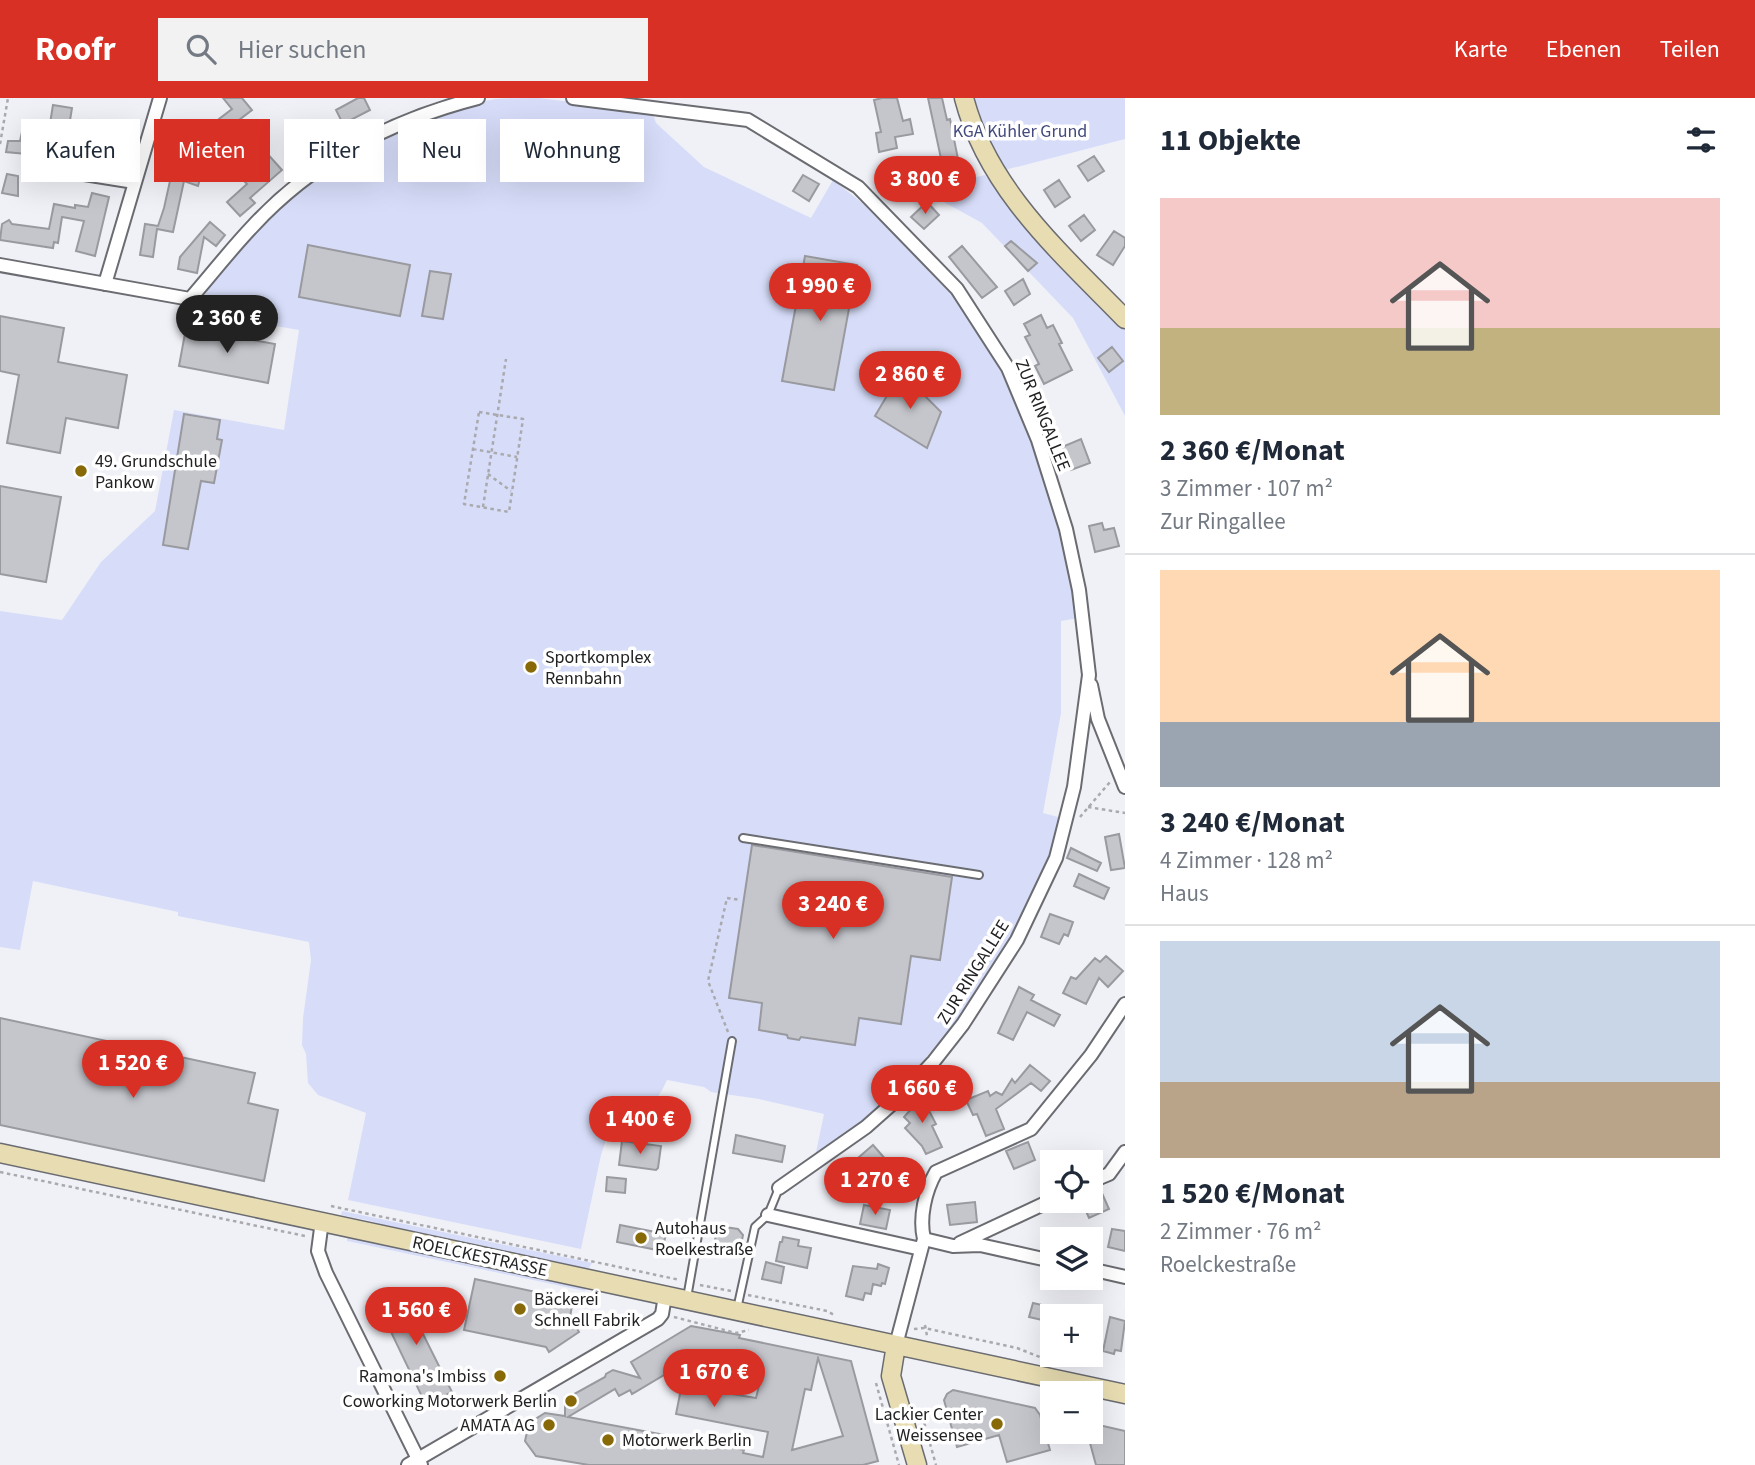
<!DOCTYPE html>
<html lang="de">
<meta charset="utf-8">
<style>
:root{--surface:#fff;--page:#f2f2f3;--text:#1f2937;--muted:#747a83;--line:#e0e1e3;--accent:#d93025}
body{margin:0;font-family:"Source Sans 3",sans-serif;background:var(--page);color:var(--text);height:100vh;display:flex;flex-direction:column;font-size:26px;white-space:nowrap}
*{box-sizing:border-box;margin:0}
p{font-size:23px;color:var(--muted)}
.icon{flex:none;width:38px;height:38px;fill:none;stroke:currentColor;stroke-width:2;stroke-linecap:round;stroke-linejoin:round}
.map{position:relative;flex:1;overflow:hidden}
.details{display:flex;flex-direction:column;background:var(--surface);width:630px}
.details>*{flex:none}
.top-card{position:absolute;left:21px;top:21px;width:665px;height:63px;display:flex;gap:14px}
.buttons{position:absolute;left:1040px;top:1052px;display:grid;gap:14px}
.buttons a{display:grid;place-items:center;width:63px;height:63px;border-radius:0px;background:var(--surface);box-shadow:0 7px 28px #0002;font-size:35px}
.price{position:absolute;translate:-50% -60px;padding:0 16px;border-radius:24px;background:var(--accent);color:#fff;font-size:23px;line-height:46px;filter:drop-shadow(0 2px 4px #0008)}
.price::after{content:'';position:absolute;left:50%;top:42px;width:21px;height:16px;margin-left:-10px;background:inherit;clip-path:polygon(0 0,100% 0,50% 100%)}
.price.current{background:#222;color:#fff}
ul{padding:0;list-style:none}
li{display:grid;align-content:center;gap:14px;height:371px;padding:0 35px}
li+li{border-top:2px solid var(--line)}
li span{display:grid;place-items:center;height:217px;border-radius:0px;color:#555}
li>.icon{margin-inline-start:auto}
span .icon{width:126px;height:126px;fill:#fffc;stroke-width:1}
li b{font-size:30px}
h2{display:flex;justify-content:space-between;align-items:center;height:84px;padding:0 35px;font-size:30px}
.tag{padding:0 24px;border-radius:0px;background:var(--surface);box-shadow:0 7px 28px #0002;font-size:24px;line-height:63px}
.tag.current{background:var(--accent);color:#fff}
header{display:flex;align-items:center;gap:42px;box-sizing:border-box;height:98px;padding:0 35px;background:var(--accent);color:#fff}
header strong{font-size:33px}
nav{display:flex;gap:38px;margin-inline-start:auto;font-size:24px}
.search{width:490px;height:63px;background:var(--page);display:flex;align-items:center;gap:18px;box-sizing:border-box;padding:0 24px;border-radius:0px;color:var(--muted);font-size:26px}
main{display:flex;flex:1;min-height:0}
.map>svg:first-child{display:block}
.green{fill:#d7ddf9}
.building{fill:#c5c6cc;stroke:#999a9f;stroke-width:2;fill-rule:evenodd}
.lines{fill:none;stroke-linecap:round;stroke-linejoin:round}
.lane-casing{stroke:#6b6c71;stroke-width:10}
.street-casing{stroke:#6b6c71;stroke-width:16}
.secondary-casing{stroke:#6b6c71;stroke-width:21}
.path{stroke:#a9a9ae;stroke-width:2.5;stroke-dasharray:3.5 3.5;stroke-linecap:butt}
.lane{stroke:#fff;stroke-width:6}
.street{stroke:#fff;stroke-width:12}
.secondary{stroke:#e8ddb2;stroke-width:18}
.poi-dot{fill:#876a07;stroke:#fff;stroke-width:2.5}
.labels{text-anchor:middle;stroke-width:7;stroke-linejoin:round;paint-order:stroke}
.park-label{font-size:18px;fill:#434a7d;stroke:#fff}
.street-label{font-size:18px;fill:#222224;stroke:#fff}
.poi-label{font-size:18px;fill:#222224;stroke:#fff;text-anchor:start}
</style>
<header>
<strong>Roofr</strong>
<div class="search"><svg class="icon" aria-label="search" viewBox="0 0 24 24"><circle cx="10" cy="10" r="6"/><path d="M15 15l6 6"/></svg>Hier suchen</div>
<nav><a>Karte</a><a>Ebenen</a><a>Teilen</a></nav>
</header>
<main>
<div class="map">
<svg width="1125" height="1367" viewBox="0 0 1125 1367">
<rect width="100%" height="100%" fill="#f0f1f7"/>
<path class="green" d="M 539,0 L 652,14 L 656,25 L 704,69 L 811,120 L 833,82 C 861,104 890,126 915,151 C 964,199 1015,284 1037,349 C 1056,404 1068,462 1079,520 L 1061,523 L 1061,615 L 1043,715 L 1062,720 C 1034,832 948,947 862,1024 C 848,1037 831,1048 815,1059 L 824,1016 L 759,1001 L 711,994 L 704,989 L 667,982 C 655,1010 634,1026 607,1039 L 601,1057 L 581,1151 L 348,1102 L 366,1015 L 318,997 L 308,985 L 306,956 L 302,947 L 303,920 L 311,862 L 309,844 L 178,818 L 178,814 L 33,783 L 20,852 L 0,849 L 0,513 L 62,522 L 101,464 L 155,413 L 174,312 L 284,332 L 299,232 L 200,215 C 202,209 203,200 206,195 C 213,181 226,169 235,157 C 298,76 396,18 496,1 C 510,0 525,0 539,0 Z
M 970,0 L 1125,0 L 1125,41 L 1001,73 Z
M 985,77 L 1031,134 L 1125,229 L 1125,318 L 1073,220 L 982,125 L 922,92 Z
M 342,1113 L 592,1165 L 587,1173 L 394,1131 L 371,1123 L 341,1117 Z
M 347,1139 L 568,1186 L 586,1191 L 585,1193 L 347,1143 Z"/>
<path class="building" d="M 223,0 L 242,0 L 252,12 L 227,31 L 219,21 L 232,11 Z
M 358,0 L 364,0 L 370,12 L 343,26 L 336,12 Z
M 882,0 L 897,0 L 903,23 L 910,21 L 913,36 L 895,39 L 897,50 L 879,54 L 876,35 L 881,34 L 874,2 Z
M 928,0 L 942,0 L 947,22 L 950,21 L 961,76 L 945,79 Z
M 53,7 L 72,10 L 67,41 L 48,38 Z
M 90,22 L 100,25 L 97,37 L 130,46 L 126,62 L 108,56 L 109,53 L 83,46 Z
M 299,28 L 305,36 L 317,28 L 325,41 L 301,57 L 287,37 Z
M 22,34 L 40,37 L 37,57 L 6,54 L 8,43 L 20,43 Z
M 224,43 L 247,67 L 264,52 L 282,72 L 250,100 L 255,105 L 240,118 L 227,104 L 247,86 L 224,62 L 213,73 L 203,70 L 198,88 L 184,83 L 173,134 L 157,131 L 153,159 L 140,157 L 145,126 L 158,128 L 164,110 L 170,83 L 161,80 L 168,55 L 186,61 L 199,45 L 209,53 L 212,51 L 214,52 Z
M 1094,58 L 1104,73 L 1088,83 L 1078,68 Z
M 7,76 L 18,78 L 18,98 L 2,95 Z
M 803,77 L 819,86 L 809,103 L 793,93 Z
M 1059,82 L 1070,99 L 1055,109 L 1044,92 Z
M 92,95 L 109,99 L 95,158 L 76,153 L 84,123 L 62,119 L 58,145 L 54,144 L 53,150 L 0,142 L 2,126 L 9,122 L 12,126 L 49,131 L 54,106 L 75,110 L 75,107 L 88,109 Z
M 927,104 L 939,117 L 924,131 L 911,119 Z
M 1084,117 L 1095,132 L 1081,143 L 1069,128 Z
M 210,124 L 225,137 L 216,148 L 204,139 L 197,175 L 178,171 L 180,159 Z
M 1114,133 L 1125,140 L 1125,148 L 1113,167 L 1097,157 Z
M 1011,143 L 1037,165 L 1028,173 L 1005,148 Z
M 308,147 L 410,167 L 400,218 L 299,199 Z
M 962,148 L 997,189 L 982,200 L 949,159 Z
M 805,158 L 857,167 L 834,292 L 782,283 Z
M 430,173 L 451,176 L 443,221 L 422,218 Z
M 1023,181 L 1030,196 L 1014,207 L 1005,193 Z
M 1041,217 L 1047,230 L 1053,227 L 1062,245 L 1059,246 L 1072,272 L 1044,286 L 1035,268 L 1039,266 L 1025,239 L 1030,237 L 1024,226 Z
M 0,218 L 64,230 L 58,264 L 127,277 L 118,330 L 66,320 L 60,355 L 7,345 L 19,277 L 0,273 Z
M 186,230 L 275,246 L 268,285 L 179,268 Z
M 1112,249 L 1123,263 L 1109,274 L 1098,260 Z
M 901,274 L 941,314 L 927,350 L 875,318 Z
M 184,316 L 220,322 L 217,341 L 222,342 L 214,385 L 201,383 L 188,451 L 163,447 Z
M 1081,341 L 1090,365 L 1071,372 L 1062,349 Z
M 0,388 L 61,399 L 46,484 L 0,476 Z
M 1102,425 L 1104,432 L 1114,430 L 1119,448 L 1095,454 L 1089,428 Z
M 1119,736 L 1125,770 L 1111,772 L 1105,739 Z
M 752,747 L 952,779 L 940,862 L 911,858 L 901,926 L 859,920 L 855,947 L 801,939 L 799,942 L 788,940 L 787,937 L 759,932 L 762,905 L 729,900 Z
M 1071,750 L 1101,765 L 1097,773 L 1067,760 Z
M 1079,776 L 1109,790 L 1104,801 L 1074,788 Z
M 1050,816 L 1073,824 L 1068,838 L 1064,836 L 1059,846 L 1041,839 Z
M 1106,858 L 1123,873 L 1108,889 L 1099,880 L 1086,906 L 1063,895 L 1071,879 L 1076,881 L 1095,860 L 1100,864 Z
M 1019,889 L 1034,897 L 1031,902 L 1060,917 L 1054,928 L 1027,914 L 1013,942 L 998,935 Z
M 0,920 L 255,975 L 248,1005 L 278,1012 L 264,1083 L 0,1027 Z
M 1030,967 L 1050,983 L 1041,993 L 1031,985 L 996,1011 L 1004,1031 L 986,1038 L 977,1016 L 973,1017 L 966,1002 L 988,993 L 990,998 L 996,994 L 1002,997 L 1012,981 L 1015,985 Z
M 917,994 L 928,1005 L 926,1007 L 936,1026 L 932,1028 L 942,1049 L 926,1056 L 922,1048 L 905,1030 L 910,1025 L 904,1019 L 914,1008 L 909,1003 Z
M 736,1037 L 785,1048 L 782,1064 L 733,1055 Z
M 622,1043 L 661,1048 L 658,1070 L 656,1072 L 619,1067 Z
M 1028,1044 L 1035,1062 L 1014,1071 L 1006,1053 Z
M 873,1047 L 887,1063 L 873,1075 L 859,1059 Z
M 607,1079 L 626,1081 L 625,1095 L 606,1093 Z
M 1101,1093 L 1109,1111 L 1089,1120 L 1081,1102 L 1090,1102 L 1090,1098 Z
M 975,1104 L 977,1124 L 950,1127 L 947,1107 Z
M 864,1107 L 890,1112 L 886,1131 L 860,1126 Z
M 620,1127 L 666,1136 L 662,1153 L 617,1144 Z
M 718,1128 L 738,1131 L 743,1137 L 739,1157 L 733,1159 L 712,1156 Z
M 1112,1131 L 1125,1133 L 1125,1153 L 1108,1149 Z
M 783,1139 L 799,1142 L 798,1148 L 811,1150 L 807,1170 L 776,1163 L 780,1144 L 782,1144 Z
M 766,1164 L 784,1169 L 781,1185 L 762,1181 Z
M 878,1166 L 889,1170 L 885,1186 L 882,1185 L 881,1188 L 873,1186 L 871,1196 L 865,1195 L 863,1202 L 846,1198 L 853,1168 L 877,1171 Z
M 475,1181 L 573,1202 L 570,1219 L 579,1234 L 549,1254 L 546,1249 L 464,1232 Z
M 426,1192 L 431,1202 L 411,1212 L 452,1294 L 426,1307 L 380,1211 Z
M 1033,1205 L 1055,1210 L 1051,1224 L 1029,1219 Z
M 1110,1219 L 1125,1223 L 1121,1253 L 1115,1252 L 1114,1256 L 1103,1253 Z
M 691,1228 L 740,1237 L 739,1240 L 851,1263 L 878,1363 L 863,1367 L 589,1367 L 536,1358 L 525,1343 L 529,1325 L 545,1315 L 565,1318 L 565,1301 L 605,1279 L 606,1276 L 613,1272 L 640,1280 L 631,1264 ZM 693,1252 L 716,1257 L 709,1291 L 682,1286 L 676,1316 L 768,1334 L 763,1359 L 743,1355 L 744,1352 L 682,1340 L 682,1338 L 665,1337 L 568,1319 L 615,1291 L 619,1298 L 630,1292 L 632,1296 L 679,1268 L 677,1261 ZM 818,1260 L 843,1338 L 792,1352 L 805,1291 L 811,1292 ZM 731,1273 L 761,1279 L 756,1300 L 726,1295 Z
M 953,1292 L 1035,1310 L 1040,1317 L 1050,1352 L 1007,1364 L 999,1337 L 957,1349 L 944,1302 L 947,1296 Z
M 1090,1325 L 1125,1333 L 1125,1367 L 1096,1367 L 1087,1334 L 1090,1334 Z"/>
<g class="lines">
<defs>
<path id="lane" d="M 40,72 L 134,87
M 743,740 L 979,777
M 687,1200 L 732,943
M 737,1211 L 755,1129 L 768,1117 L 779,1090"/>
<path id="street" d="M 573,0 L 748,22 L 858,89 L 957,191 L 1008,270 L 1038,342 L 1066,431 L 1079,492 L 1089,577 L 1074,689 L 1056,760 L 1017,842 L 963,926 L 934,963 L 901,998 L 866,1029 L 779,1090
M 0,167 L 190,201 C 211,177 231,151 253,128 C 314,62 392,22 478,0
M 105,186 L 160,0
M 1091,587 L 1098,621 L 1125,689
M 1090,1084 L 1109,1076 L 1125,1054
M 768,1117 L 921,1151
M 322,1123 L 318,1153 L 326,1175 L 421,1367
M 924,1141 C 919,1120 925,1093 936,1074 L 1031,1031 L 1091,957 L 1125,906
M 960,1145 L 1052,1102
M 1090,1171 L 1125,1179
M 896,1247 L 924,1141 L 953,1148 L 980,1147 L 1052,1163
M 408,1367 L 658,1221 L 662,1216 L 665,1198"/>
<path id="secondary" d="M 964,0 C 988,92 1061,155 1125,221
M 0,1055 L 1125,1296
M 896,1247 L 891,1278 L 917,1367"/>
</defs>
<use href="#lane" class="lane-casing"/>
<use href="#street" class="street-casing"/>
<use href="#secondary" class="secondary-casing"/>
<path class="path" d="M 0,46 L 8,0
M 479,314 L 523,321 L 509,414 L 464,406 Z
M 473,351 L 517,359
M 488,376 L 511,393
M 483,409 L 506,261
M 1088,709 L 1125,715
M 1080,719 L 1110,684
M 728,934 L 708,883 L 727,800 L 740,802
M 0,1074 L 305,1138
M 331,1108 L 680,1182
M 700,1187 L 731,1193
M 748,1197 L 827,1213 L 834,1217
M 674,1219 L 736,1235 L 749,1232
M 925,1227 L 927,1238
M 914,1231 L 924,1230 L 1017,1250 L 1050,1263
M 876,1285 L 899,1367
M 918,1313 L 922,1317 L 936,1367"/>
<use href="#lane" class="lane"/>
<use href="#street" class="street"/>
<use href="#secondary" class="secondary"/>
</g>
<g class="poi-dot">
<circle cx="81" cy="373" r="7"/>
<circle cx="531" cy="569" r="7"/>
<circle cx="641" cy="1140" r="7"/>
<circle cx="520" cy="1211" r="7"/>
<circle cx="500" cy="1278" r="7"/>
<circle cx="571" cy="1303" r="7"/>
<circle cx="997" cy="1326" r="7"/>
<circle cx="549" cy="1327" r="7"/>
<circle cx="608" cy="1342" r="7"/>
</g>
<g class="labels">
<g class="park-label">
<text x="1020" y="39">KGA Kühler Grund</text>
</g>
<g class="street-label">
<text transform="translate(1043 317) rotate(68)" y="6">ZUR RINGALLEE</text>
<text transform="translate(973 874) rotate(-58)" y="6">ZUR RINGALLEE</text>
<text transform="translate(480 1158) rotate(12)" y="6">ROELCKESTRASSE</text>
</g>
<g class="poi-label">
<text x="95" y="369">49. Grundschule<tspan x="95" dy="21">Pankow</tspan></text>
<text x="545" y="565">Sportkomplex<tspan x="545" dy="21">Rennbahn</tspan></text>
<text x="655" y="1136">Autohaus<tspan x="655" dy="21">Roelkestraße</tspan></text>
<text x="534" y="1207">Bäckerei<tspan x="534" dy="21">Schnell Fabrik</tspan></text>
<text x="486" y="1284" text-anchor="end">Ramona's Imbiss</text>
<text x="557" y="1309" text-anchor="end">Coworking Motorwerk Berlin</text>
<text x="983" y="1322" text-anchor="end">Lackier Center<tspan x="983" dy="21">Weissensee</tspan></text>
<text x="535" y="1333" text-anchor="end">AMATA AG</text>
<text x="622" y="1348">Motorwerk Berlin</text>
</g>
</g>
</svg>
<div class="buttons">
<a><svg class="icon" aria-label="locate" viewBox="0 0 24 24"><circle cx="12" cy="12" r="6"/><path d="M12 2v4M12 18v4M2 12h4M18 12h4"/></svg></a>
<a><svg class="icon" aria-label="layers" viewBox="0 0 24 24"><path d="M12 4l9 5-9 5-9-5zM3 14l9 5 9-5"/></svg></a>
<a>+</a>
<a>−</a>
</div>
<b class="price" style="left:925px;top:118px">3 800 €</b>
<b class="price" style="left:820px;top:225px">1 990 €</b>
<b class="price current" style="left:227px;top:257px">2 360 €</b>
<b class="price" style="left:910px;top:313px">2 860 €</b>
<b class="price" style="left:833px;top:843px">3 240 €</b>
<b class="price" style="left:133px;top:1002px">1 520 €</b>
<b class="price" style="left:922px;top:1027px">1 660 €</b>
<b class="price" style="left:640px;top:1058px">1 400 €</b>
<b class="price" style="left:875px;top:1119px">1 270 €</b>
<b class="price" style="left:416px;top:1249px">1 560 €</b>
<b class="price" style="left:714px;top:1311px">1 670 €</b>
<div class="top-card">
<a class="tag">Kaufen</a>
<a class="tag current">Mieten</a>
<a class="tag">Filter</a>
<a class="tag">Neu</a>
<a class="tag">Wohnung</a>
</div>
</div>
<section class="details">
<h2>11 Objekte<svg class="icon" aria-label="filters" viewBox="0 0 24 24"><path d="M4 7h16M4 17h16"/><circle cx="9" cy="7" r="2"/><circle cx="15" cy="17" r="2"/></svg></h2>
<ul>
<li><span style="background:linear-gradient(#f6c9c9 60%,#c2b280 0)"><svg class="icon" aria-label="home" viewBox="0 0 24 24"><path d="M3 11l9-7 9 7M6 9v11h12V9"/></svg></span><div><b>2 360 €/Monat</b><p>3 Zimmer · 107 m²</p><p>Zur Ringallee</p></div></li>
<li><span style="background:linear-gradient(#ffd9b3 70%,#9aa5b1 0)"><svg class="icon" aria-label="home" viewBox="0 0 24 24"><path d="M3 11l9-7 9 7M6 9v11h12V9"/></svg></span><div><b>3 240 €/Monat</b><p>4 Zimmer · 128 m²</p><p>Haus</p></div></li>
<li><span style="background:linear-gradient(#c9d6e8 65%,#b9a48a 0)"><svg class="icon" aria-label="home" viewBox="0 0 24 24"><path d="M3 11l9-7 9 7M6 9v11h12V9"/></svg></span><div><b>1 520 €/Monat</b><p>2 Zimmer · 76 m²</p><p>Roelckestraße</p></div></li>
</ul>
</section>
</main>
